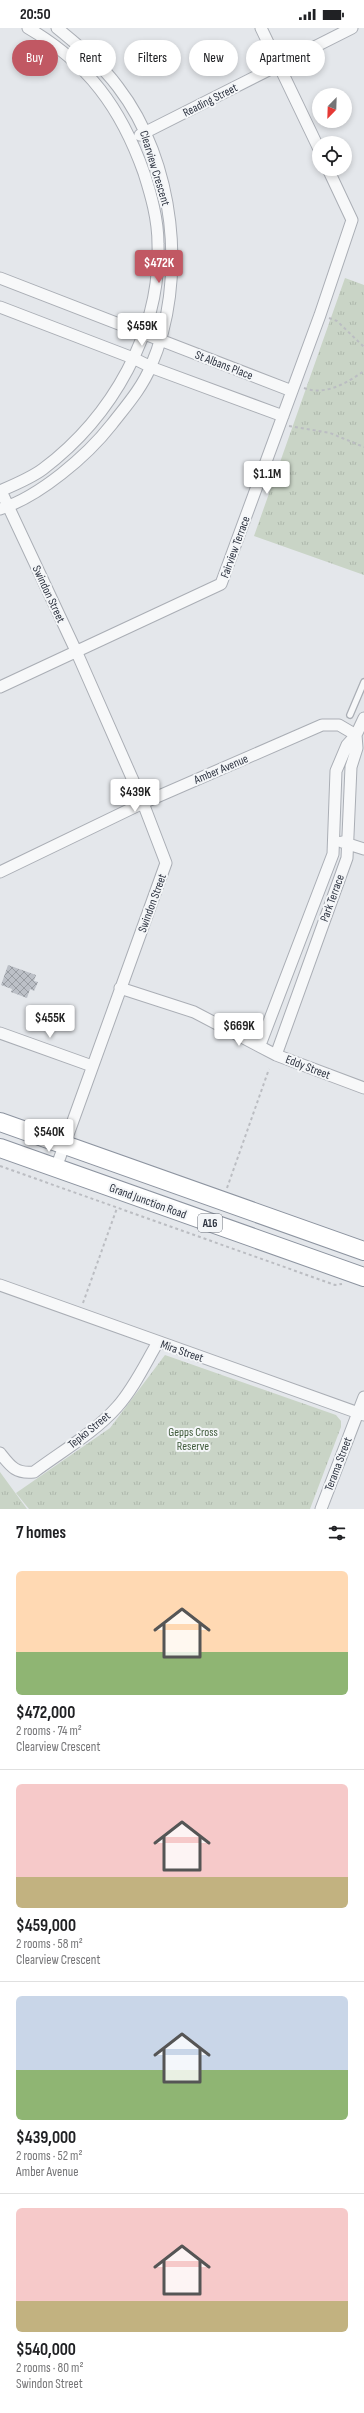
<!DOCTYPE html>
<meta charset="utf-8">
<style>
:root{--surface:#fff;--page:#f6f6f6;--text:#202124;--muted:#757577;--line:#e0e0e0;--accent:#c15863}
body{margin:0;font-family:"Sofia Sans Condensed",sans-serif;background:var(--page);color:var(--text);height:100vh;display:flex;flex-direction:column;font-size:15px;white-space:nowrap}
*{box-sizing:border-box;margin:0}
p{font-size:13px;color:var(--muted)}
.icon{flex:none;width:22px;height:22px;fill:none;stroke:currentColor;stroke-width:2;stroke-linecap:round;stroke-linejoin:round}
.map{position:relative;height:1481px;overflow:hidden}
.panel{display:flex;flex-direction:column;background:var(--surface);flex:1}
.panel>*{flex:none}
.banner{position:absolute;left:12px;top:12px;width:340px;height:36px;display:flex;gap:8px}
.needle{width:26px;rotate:203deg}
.controls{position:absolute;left:312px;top:60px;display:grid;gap:8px}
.controls a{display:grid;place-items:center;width:40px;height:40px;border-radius:50%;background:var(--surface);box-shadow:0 2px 6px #0003;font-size:20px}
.price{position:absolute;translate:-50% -34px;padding:0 9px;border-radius:4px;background:#fff;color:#222;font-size:13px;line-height:26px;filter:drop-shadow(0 1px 2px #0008)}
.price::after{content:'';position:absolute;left:50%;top:24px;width:12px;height:9px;margin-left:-6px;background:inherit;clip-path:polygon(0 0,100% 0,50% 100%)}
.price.current{background:var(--accent);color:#fff}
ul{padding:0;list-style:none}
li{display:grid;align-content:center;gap:8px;height:212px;padding:0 16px}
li+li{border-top:1px solid var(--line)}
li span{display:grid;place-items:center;height:124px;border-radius:6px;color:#555}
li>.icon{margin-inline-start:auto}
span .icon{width:72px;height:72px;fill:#fffc;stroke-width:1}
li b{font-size:17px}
h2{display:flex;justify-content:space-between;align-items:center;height:48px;padding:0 16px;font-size:17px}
.chip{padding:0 14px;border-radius:18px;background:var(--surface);box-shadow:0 2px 6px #0003;font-size:14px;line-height:36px}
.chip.current{background:var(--accent);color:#fff}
.status{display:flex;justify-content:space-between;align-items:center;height:28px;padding:0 20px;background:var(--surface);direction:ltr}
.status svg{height:11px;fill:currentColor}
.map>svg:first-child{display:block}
.park{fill:url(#park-tufts)}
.building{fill:url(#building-cross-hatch)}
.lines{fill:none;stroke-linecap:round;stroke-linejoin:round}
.service-casing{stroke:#aaaeb5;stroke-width:8}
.minor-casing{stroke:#aaaeb5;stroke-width:13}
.trunk-casing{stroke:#8d94a0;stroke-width:20}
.path{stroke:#bbbdc2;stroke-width:2;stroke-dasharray:3 3;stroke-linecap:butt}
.service{stroke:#f7f8f9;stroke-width:5.5}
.minor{stroke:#f7f8f9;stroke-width:11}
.trunk{stroke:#fff;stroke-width:18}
.labels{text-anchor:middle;stroke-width:4;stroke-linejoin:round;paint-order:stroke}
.shield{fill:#f4f6f8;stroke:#696e78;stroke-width:1}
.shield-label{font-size:11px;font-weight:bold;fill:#2e3441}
.street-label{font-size:12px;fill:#2e3441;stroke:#f4f6f8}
.park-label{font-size:12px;fill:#415c3c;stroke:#f4f6f8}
</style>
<div class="status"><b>20:50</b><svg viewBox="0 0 49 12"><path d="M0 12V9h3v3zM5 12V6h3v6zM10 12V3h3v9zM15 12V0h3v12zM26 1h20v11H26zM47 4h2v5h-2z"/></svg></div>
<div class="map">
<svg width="364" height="1481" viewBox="0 0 364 1481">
<defs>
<pattern id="park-tufts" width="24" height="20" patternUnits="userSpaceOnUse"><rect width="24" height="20" fill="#c9d4c6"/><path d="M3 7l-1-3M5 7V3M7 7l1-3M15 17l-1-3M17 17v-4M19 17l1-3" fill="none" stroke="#adb7ab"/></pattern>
<pattern id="building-cross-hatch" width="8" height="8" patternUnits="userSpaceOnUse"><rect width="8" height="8" fill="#bcc0c7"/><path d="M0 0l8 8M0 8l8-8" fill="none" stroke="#999da3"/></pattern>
</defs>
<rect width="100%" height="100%" fill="#e4e7eb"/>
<path class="park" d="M 345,250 L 364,257 L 364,547 L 254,508 Z
M 165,1327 L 336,1387 L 341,1393 L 341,1399 L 310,1481 L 29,1481 L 16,1465 L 110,1400 Z
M 0,1444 L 27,1481 L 0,1481 Z"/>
<path class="building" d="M 8,937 L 36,947 L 34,953 L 38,954 L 34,963 L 30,961 L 27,970 L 11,964 L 12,961 L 1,957 Z"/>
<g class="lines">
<defs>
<path id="service" d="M 350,687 L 364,654"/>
<path id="minor" d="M 261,0 L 319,121
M 140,107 L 352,0
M 0,250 L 292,363
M 0,279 L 133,330 L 153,340 L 283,388
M 0,463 C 14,457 31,450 43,441 C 112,389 161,304 158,216 C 158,191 151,167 144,145 C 121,80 88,35 28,0
M 1,463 L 77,625 L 143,775 L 166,835 L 56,1140
M 0,481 C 39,469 87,428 112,396 C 126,378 142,360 151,338 C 188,252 175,133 118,59 C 101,36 79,18 57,0
M 0,659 L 221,556 L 320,287 L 352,192 L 328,141
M 342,814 L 364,821
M 0,844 L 143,775 L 322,697 L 339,697 L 356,707 L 364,690
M 120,960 L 194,984 L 276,1027 L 364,1060
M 0,1005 L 92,1038
M 260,1017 L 333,826 L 336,743 L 347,717 L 356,707 L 357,720 L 351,739 L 347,830 L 276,1027
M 0,1257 L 364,1387
M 0,1425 C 11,1439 16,1446 34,1444 C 62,1423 94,1405 117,1379 C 134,1360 145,1336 158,1314
M 321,1481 L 364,1369"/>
<path id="trunk" d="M 0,1094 L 364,1223
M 0,1120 L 364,1249"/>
</defs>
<use href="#service" class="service-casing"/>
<use href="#minor" class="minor-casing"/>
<use href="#trunk" class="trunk-casing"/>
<path class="path" d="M 329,290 L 337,293 L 364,319
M 304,360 C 325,368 347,355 364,343
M 289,398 L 330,405 L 364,419
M 0,1138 L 335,1257 L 342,1256
M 227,1160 L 269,1041
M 83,1275 L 117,1180"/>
<use href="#service" class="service"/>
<use href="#minor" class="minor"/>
<use href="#trunk" class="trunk"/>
</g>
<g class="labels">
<rect class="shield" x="198" y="1186" width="24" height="18" rx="3"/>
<g class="shield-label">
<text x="210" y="1199">A16</text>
</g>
<g class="street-label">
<text transform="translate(210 72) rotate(-27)" y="4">Reading Street</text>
<text transform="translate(155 140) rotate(73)" y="4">Clearview Crescent</text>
<text transform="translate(224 337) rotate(21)" y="4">St Albans Place</text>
<text transform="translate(235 519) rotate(-70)" y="4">Fairview Terrace</text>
<text transform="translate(49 566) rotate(65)" y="4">Swindon Street</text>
<text transform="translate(221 741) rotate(-23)" y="4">Amber Avenue</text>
<text transform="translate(332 870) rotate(-70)" y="4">Park Terrace</text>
<text transform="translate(152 875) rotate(-70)" y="4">Swindon Street</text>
<text transform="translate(308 1039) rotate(21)" y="4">Eddy Street</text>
<text transform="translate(148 1173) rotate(20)" y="4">Grand Junction Road</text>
<text transform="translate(182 1323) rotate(19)" y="4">Mira Street</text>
<text transform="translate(89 1402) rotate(-39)" y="4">Tepko Street</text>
<text transform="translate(338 1436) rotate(-69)" y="4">Terama Street</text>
</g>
<g class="park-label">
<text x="193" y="1408">Gepps Cross<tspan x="193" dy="14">Reserve</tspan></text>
</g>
</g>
</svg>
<div class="controls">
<a><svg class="needle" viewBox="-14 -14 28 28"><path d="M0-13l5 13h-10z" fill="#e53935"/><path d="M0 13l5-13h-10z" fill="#757577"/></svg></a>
<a><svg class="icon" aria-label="locate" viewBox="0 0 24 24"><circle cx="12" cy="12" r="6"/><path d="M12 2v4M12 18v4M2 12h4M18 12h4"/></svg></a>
</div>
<b class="price current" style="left:159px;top:256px">$472K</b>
<b class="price" style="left:142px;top:319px">$459K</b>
<b class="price" style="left:267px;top:467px">$1.1M</b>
<b class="price" style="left:135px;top:785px">$439K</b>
<b class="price" style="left:50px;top:1011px">$455K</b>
<b class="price" style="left:239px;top:1019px">$669K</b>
<b class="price" style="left:49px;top:1125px">$540K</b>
<div class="banner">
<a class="chip current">Buy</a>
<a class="chip">Rent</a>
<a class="chip">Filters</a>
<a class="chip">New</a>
<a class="chip">Apartment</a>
</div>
</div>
<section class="panel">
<h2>7 homes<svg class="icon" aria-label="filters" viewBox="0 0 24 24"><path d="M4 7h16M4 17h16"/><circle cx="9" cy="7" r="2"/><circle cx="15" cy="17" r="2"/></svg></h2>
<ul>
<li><span style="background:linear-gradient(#ffd9b3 65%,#8fb573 0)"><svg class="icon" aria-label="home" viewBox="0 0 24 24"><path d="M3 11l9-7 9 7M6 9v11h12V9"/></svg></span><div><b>$472,000</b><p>2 rooms · 74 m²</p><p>Clearview Crescent</p></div></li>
<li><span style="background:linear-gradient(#f6c9c9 75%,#c2b280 0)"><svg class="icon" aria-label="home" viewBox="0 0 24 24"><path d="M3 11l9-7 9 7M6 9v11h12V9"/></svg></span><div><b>$459,000</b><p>2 rooms · 58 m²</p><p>Clearview Crescent</p></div></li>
<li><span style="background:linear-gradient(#c9d6e8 60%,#8fb573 0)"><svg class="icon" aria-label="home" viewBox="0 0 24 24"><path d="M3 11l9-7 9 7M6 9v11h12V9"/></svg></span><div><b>$439,000</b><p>2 rooms · 52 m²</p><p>Amber Avenue</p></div></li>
<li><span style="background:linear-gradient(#f6c9c9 75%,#c2b280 0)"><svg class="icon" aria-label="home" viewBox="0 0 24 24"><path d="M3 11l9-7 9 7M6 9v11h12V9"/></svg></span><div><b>$540,000</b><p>2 rooms · 80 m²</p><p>Swindon Street</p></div></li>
</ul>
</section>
